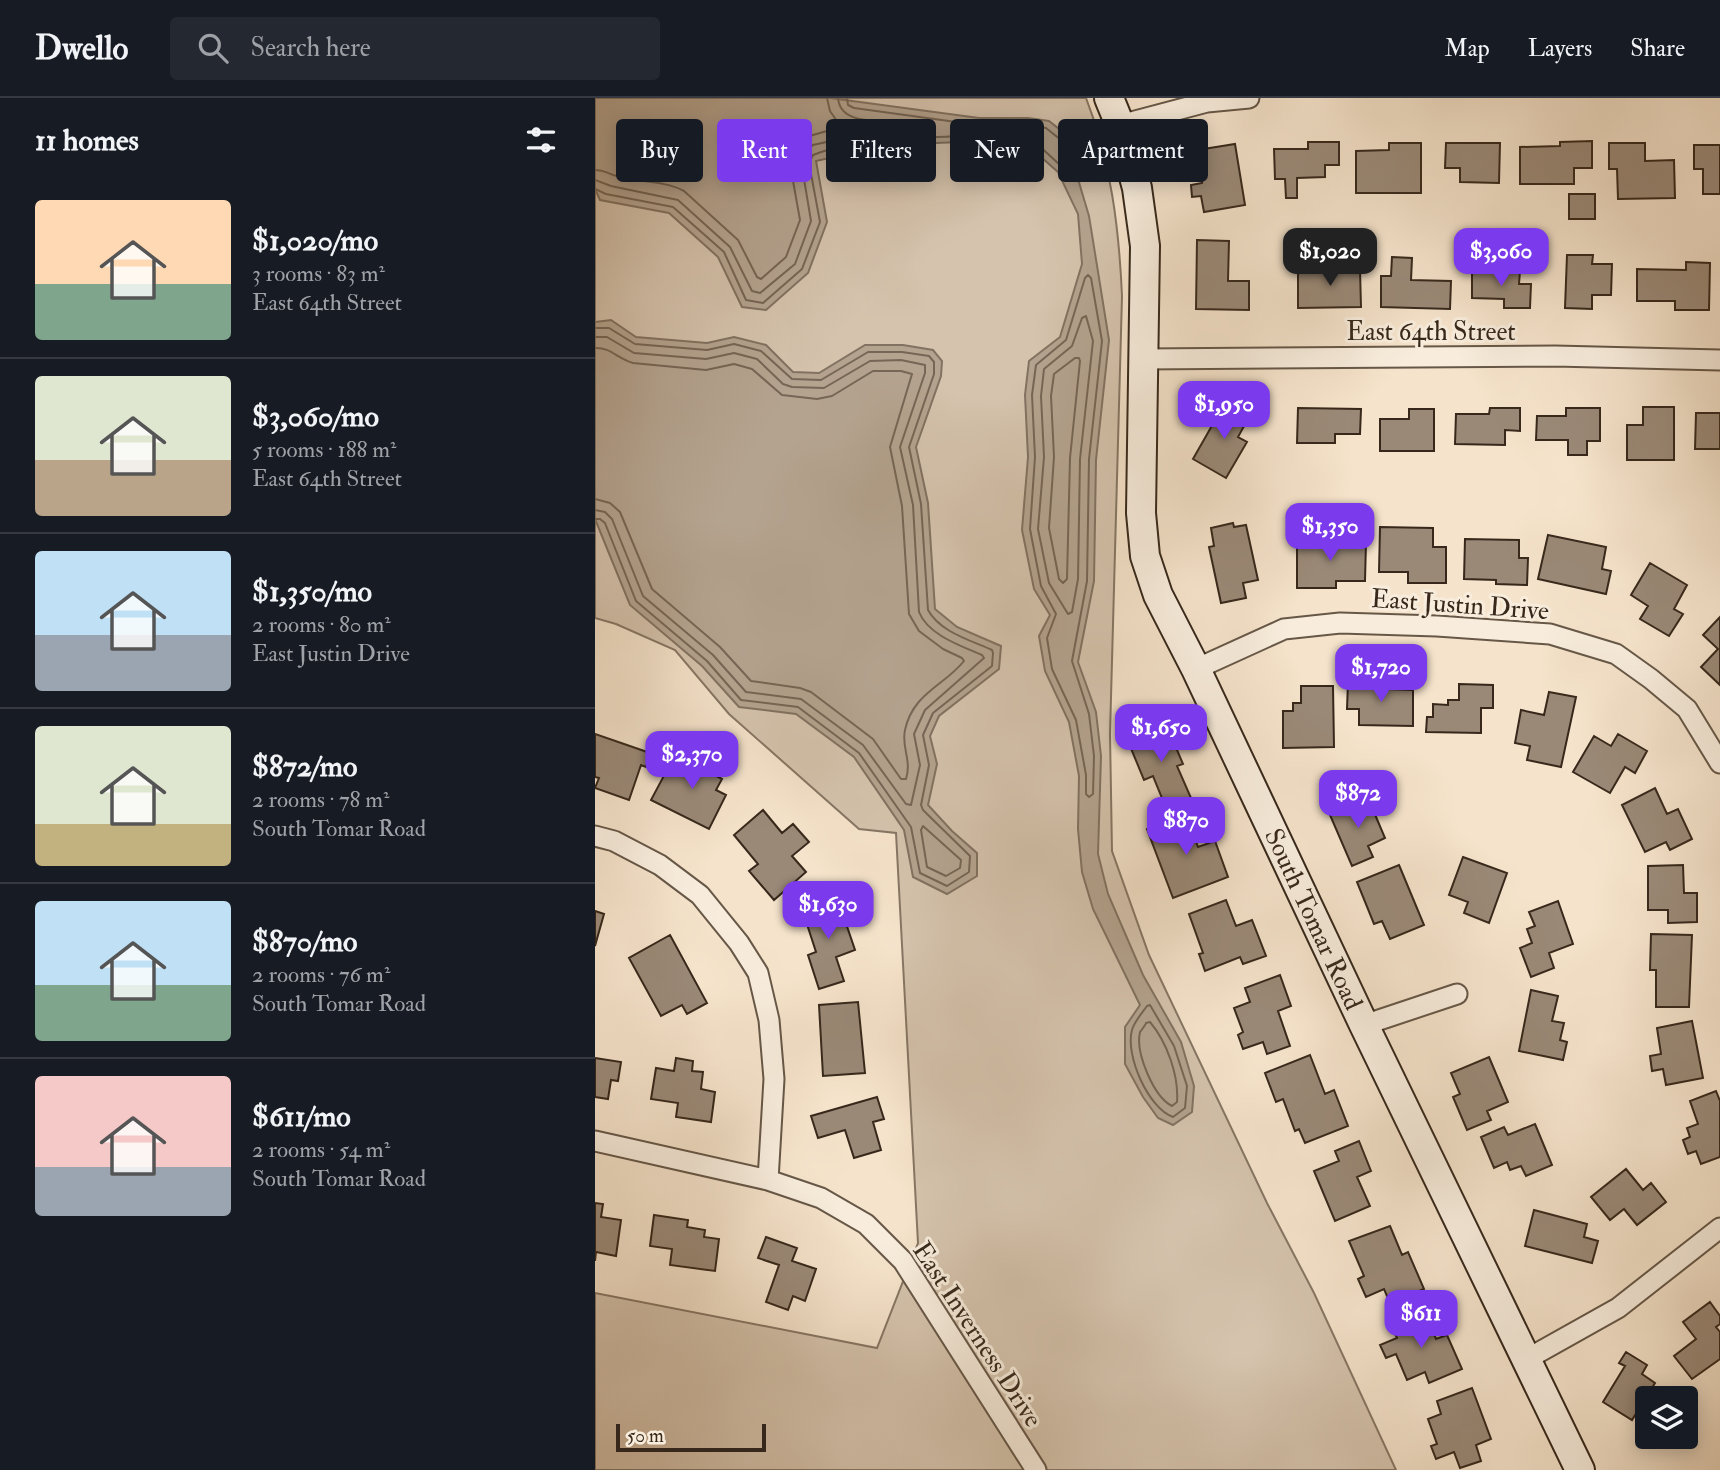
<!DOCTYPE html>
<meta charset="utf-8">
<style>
:root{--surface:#171b24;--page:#242831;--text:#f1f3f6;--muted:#9ea1a6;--line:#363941;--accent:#7c3aed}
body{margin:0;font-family:"IM FELL Double Pica",serif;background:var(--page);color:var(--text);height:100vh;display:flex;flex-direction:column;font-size:26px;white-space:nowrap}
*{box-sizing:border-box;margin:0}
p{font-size:23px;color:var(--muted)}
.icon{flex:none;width:38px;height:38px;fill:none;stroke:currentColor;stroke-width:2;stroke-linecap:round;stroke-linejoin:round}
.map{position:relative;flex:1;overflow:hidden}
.details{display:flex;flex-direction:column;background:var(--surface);width:595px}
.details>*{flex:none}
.guide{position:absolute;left:21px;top:21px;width:665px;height:63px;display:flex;gap:14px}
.controls{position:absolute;left:1040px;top:1288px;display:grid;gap:14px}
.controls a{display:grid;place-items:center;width:63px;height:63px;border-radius:7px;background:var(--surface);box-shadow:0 4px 18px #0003;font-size:35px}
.scale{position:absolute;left:21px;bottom:18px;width:150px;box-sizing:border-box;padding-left:7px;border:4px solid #37281b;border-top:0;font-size:19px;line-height:24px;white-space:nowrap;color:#37281b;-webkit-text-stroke:5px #f8eddd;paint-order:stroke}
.price{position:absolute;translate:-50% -60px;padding:0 16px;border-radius:14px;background:var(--accent);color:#fff;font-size:23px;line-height:46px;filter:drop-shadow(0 2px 4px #0008)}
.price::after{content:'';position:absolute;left:50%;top:42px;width:21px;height:16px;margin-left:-10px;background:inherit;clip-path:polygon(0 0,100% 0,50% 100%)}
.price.current{background:#222;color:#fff}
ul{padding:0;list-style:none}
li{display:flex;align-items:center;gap:21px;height:175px;padding:0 35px}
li+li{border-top:2px solid var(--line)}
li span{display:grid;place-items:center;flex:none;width:196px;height:140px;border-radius:7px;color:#555}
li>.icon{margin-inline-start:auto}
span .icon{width:84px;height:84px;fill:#fffc;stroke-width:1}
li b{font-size:30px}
h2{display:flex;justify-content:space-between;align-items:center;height:84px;padding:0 35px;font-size:30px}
.tag{padding:0 24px;border-radius:7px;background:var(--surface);box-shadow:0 4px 18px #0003;font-size:24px;line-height:63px}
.tag.current{background:var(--accent);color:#fff}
header{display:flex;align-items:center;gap:42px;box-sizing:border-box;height:98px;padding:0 35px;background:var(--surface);border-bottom:2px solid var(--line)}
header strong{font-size:33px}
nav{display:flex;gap:38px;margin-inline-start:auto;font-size:24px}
.search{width:490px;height:63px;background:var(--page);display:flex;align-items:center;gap:18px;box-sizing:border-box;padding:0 24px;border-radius:7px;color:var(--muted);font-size:26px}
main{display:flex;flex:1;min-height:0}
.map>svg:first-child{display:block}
.green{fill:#d5c3ad;stroke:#867664;stroke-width:2}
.water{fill:#b4a38f;stroke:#827261;stroke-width:2}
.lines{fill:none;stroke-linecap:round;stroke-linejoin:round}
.shore{stroke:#766655;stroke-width:2}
.building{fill:#9a8977;stroke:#37281b;stroke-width:2}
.street-casing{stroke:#665747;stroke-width:23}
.secondary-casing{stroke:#37281b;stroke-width:32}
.street{stroke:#f8eddd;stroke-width:19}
.secondary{stroke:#f8eddd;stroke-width:28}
.labels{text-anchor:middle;stroke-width:6;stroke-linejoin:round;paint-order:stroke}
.street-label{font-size:26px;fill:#37281b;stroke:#f8eddd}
</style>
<header>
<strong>Dwello</strong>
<div class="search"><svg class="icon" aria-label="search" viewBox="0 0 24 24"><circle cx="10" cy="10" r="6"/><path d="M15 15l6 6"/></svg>Search here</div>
<nav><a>Map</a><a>Layers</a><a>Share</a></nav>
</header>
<main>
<section class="details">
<h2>11 homes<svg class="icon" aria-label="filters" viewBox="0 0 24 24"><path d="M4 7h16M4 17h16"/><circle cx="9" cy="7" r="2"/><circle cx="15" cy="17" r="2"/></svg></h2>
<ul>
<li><span style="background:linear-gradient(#ffd9b3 60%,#7fa58c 0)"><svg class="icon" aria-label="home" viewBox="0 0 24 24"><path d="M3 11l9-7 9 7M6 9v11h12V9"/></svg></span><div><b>$1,020/mo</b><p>3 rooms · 83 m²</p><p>East 64th Street</p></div></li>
<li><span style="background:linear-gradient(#dfe7d0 60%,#b9a48a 0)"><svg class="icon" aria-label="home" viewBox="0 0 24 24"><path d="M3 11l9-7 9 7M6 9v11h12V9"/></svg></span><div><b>$3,060/mo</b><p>5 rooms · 188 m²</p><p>East 64th Street</p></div></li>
<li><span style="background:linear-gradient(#bfe0f5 60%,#9aa5b1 0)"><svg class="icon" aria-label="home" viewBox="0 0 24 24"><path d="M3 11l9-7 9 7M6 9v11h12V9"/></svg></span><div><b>$1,350/mo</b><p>2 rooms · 80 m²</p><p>East Justin Drive</p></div></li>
<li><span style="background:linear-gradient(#dfe7d0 70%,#c2b280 0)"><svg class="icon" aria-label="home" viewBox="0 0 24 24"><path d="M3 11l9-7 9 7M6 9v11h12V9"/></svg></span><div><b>$872/mo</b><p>2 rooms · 78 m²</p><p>South Tomar Road</p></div></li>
<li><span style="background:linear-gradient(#bfe0f5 60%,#7fa58c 0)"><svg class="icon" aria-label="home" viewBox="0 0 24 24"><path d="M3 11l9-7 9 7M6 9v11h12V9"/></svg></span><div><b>$870/mo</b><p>2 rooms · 76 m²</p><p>South Tomar Road</p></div></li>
<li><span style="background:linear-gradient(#f6c9c9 65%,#9aa5b1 0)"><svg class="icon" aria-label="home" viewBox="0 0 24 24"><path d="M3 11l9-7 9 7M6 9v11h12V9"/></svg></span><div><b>$611/mo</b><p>2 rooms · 54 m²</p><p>South Tomar Road</p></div></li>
</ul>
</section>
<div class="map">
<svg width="1125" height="1372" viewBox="0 0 1125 1372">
<rect width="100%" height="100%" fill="#f5e3cb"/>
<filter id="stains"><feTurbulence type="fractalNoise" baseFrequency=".00286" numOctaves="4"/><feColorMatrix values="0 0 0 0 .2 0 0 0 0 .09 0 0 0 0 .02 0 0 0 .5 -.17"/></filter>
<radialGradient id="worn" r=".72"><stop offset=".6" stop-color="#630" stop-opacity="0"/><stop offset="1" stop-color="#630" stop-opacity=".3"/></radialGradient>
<path class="green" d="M 0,0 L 491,0 C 516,64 524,130 527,198 L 515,636 L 517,753 L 554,857 L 672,1105 L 719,1195 L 801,1372 L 0,1372 L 0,1195 L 282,1250 L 323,1145 L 301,735 L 264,731 L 134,616 L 80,552 L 21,526 L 0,520 Z"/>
<path class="water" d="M 0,0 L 235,0 L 384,20 L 433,20 L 454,23 L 473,38 L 480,71 L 494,118 L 514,242 L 501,362 L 499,483 L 483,564 L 501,614 L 506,658 L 503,756 L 513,796 L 548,877 L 586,944 L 599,988 L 597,1014 L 578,1027 L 563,1020 L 548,999 L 530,966 L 530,929 L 545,907 L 498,811 L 487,774 L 483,731 L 484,678 L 474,624 L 450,573 L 444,538 L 455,517 L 439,491 L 427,432 L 433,359 L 430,297 L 434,263 L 465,239 L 487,166 L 483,116 L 463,74 L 420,36 L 365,44 L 292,47 L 221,63 L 232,124 L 213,175 L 171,212 L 147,209 L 123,159 L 74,115 L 5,102 L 0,91 Z
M 16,222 L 41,239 L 112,245 L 139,239 L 171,247 L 198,274 L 224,275 L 270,247 L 308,247 L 338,252 L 347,263 L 346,278 L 321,349 L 333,405 L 340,511 L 362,529 L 406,548 L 404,571 L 344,618 L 335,638 L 342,666 L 333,707 L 357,733 L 382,755 L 382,778 L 352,796 L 318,779 L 309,732 L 259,659 L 201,616 L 144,609 L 107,568 L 35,507 L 0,421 L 0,224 Z"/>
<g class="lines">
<path class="shore" d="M 434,27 L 451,30 L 466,42 L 470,66 L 465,67 L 428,33 L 428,29 Z
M 0,72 C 9,72 14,76 22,78 C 43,85 69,82 89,93 L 143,142 L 162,179 L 166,181 L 191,159 L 205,122 L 195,66 L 199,50 L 211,39 L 246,29 L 235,13 L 232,0
M 0,82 L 16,88 L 83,102 L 135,149 L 157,193 L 165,195 L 200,166 L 216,123 L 206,63 L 209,54 L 218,47 L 298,29 L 296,24 C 277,22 245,25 243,0
M 0,91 L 11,96 L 78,109 L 129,154 L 151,202 L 168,205 L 207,171 L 225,124 L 214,65 L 218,57 C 238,49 271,42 293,40 C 315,38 370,42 386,32 L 383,27 L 259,10 L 253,7 L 252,0
M 493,177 L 496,180 L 507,243 L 494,361 L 492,483 L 477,563 L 494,616 L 499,658 L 498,696 L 494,699 L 491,696 L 491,677 L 481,622 L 457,571 L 452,540 L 461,516 L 446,488 L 435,431 L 440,359 L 437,297 L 441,267 L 471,242 L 490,180 Z
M 491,218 L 498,243 L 485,361 L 483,481 L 477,514 L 473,516 L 454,485 L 443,431 L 449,359 L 446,298 L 449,271 L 477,248 L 487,220 Z
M 0,230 L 14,230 L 40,246 L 112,252 L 139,246 L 166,253 L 197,281 L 226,282 L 273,254 L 307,254 L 334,258 L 339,264 L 339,276 L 314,349 L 326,406 L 333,512 C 345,534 375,542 397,552 L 398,555 L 397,568 L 338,615 L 328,637 L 334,667 L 326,707 L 328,712 L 375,758 L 374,774 L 352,788 L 325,775 L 316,729 L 264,655 L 203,609 L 146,602 L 112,563 L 41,503 L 10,425 L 5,421 L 0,421
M 0,239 L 12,239 L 39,255 L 111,261 L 139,255 L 162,261 L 188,286 L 197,289 L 229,290 L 275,263 L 306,262 L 330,267 L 330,275 L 305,349 L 318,407 L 324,514 C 333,537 366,548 387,557 L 389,560 L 330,612 L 319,636 L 325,667 L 316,707 L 311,706 L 268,647 L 206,601 L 151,594 L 118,557 L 48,498 L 17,421 L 10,414 L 0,412
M 0,250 C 15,249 23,261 38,265 L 111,272 L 139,266 L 157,271 L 187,297 L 222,301 L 237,298 L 278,273 L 306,273 L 317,276 L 295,349 L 307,408 L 314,516 L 324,533 L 348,551 L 367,560 L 369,563 C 349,588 318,595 310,632 C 306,649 317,662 311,681 L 306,681 L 278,641 L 216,594 L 205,590 L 156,583 L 125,549 L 57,491 L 25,414 L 15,405 L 0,401
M 480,260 L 484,260 L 485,263 L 475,360 L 472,481 L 468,485 L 464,481 L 454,430 L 459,359 L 456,298 L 459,276 Z
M 328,728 L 366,762 L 365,770 L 351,778 L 332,769 L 326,732 Z
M 555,907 L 579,948 L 592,988 L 590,1010 L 578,1019 C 553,1010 530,957 537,932 C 539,924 547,915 552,908 Z
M 555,924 C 572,944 584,978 582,1004 L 577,1008 C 559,999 540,955 545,934 C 546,933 551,926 551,925 Z"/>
</g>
<path class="building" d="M 997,43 L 997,70 L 979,70 L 979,86 L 925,86 L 925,49 L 965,48 L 965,44 Z
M 713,44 L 744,44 L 744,67 L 730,67 L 730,79 L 702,80 L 702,100 L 691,100 L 690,81 L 680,81 L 679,51 L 713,51 Z
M 794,45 L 826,45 L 826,95 L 761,95 L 761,53 L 794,52 Z
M 851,45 L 905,45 L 904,85 L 865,84 L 865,70 L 850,70 Z
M 1014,45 L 1050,45 L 1050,63 L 1079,62 L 1080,100 L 1023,101 L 1022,71 L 1014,71 Z
M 640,46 L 650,107 L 609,114 L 606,98 L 597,99 L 596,87 L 607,85 L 602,52 Z
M 1099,47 L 1125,47 L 1125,96 L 1108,96 L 1108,71 L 1099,71 Z
M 974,96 L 1000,96 L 1000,121 L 974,121 Z
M 602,142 L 634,143 L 633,183 L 654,183 L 654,212 L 601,211 Z
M 972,157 L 998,157 L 997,166 L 1017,166 L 1016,197 L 997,197 L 997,211 L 970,210 Z
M 797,159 L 817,160 L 816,182 L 856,183 L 855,211 L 786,209 L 786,178 L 796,178 Z
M 726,162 L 743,162 L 743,172 L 765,172 L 766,209 L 703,210 L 703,175 L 726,175 Z
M 1091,164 L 1115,165 L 1114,212 L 1080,212 L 1080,203 L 1042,203 L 1042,171 L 1091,172 Z
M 877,172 L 925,173 L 924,186 L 936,186 L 935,210 L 909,210 L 909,201 L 877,200 Z
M 631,303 L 655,317 L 643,339 L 652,344 L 631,380 L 598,361 Z
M 1048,309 L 1079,309 L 1079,362 L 1032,362 L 1032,327 L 1048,327 Z
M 703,310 L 766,311 L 765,336 L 740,336 L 740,345 L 702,345 Z
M 895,310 L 925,310 L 925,333 L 910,332 L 910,347 L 860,346 L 861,316 L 894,316 Z
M 971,310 L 1005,310 L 1005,343 L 992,343 L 992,357 L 973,357 L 973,342 L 941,342 L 942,318 L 971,318 Z
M 814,311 L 839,311 L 839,353 L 785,353 L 785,321 L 814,321 Z
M 1101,315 L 1125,315 L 1125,351 L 1100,351 Z
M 638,425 L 639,429 L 651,427 L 663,482 L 648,485 L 651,500 L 626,505 L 614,449 L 619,448 L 616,430 Z
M 785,429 L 838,430 L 838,449 L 851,449 L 851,485 L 813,485 L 813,474 L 784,474 Z
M 953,437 L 1011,449 L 1007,471 L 1016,473 L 1011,496 L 943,481 Z
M 870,441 L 924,442 L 924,460 L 933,460 L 932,487 L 901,486 L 901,482 L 869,481 Z
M 718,443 L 771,444 L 770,483 L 741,483 L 741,490 L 702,490 L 702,444 Z
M 1055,465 L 1092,487 L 1079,511 L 1088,516 L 1074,538 L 1045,521 L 1053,508 L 1036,497 Z
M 1125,519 L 1125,587 L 1106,569 L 1123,551 L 1108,537 Z
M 753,584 L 792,585 L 791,591 L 818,592 L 818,628 L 764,627 L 764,611 L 752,611 Z
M 864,586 L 898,587 L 898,610 L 886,610 L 886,635 L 831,634 L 832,619 L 838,619 L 838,606 L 853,607 L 853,602 L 864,602 Z
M 706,588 L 738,588 L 739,649 L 688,650 L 688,613 L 698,613 L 698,605 L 706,605 Z
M 954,594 L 981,599 L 966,669 L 932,662 L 935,648 L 920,645 L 926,612 L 949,617 Z
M 571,626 L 588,666 L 582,668 L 596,700 L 571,710 L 558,678 L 549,682 L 535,648 L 543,645 L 540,638 Z
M 0,636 L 55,655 L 51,669 L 46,667 L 34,702 L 0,690 L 4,680 L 0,679 Z
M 1023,636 L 1052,653 L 1040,675 L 1030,669 L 1015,695 L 978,674 L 999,638 L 1016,648 Z
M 102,655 L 120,663 L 114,674 L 127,681 L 121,692 L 131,697 L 114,731 L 56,702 L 73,670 L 82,675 L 90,661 L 97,664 Z
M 1060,690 L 1072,716 L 1083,711 L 1097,741 L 1075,752 L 1071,744 L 1050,754 L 1027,707 Z
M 773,700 L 790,740 L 773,748 L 778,759 L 757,768 L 735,717 Z
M 168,712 L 187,735 L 198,726 L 214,744 L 197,758 L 211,774 L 179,802 L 154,773 L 163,766 L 139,737 Z
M 591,716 L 603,749 L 620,743 L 633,779 L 578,800 L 552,731 Z
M 868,759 L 912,775 L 894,825 L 869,815 L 873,804 L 854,797 Z
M 804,767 L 829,827 L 795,841 L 787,823 L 779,826 L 762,784 Z
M 1088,767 L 1089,795 L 1102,795 L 1102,824 L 1073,825 L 1073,812 L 1053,812 L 1053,768 Z
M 242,799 L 260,852 L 241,859 L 249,883 L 224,891 L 213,857 L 221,854 L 207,811 Z
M 631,802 L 641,828 L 657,822 L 671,858 L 648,866 L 645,859 L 610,873 L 604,856 L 608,855 L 594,816 Z
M 963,803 L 978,846 L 954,855 L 959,870 L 936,879 L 925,850 L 937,845 L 932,831 L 940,828 L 934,814 Z
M 0,813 L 9,816 L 0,848 Z
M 1056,836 L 1097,837 L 1094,909 L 1061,909 L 1061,872 L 1055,872 Z
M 75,837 L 112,905 L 92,916 L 87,907 L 66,918 L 34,860 Z
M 685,877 L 696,908 L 683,913 L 695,948 L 672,956 L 668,944 L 648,951 L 643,937 L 648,934 L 639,910 L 655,904 L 650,890 Z
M 936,892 L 963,898 L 957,923 L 969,925 L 965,942 L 972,944 L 968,962 L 924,953 Z
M 263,904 L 270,975 L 228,978 L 224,907 Z
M 1097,923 L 1108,980 L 1071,987 L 1068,971 L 1057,973 L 1055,958 L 1066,956 L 1062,930 Z
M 715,957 L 730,996 L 739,992 L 753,1028 L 710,1045 L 704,1031 L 700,1033 L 688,1001 L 681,1004 L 670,975 Z
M 894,959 L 913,1004 L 892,1013 L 896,1022 L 872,1032 L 858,999 L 865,996 L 856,975 Z
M 0,960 L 26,964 L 23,983 L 16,982 L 13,1001 L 0,999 Z
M 81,960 L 98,963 L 97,973 L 108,974 L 106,991 L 120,994 L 116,1024 L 81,1019 L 83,1005 L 56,1001 L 61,970 L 79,973 Z
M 1121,993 L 1125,1003 L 1125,1059 L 1106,1066 L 1101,1053 L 1093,1056 L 1088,1042 L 1095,1039 L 1092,1030 L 1103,1026 L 1095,1003 Z
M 282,999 L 289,1021 L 278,1024 L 286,1052 L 259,1060 L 250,1032 L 223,1040 L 216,1018 Z
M 940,1026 L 957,1067 L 931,1078 L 926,1068 L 915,1072 L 912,1064 L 899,1070 L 886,1039 L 909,1029 L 913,1037 Z
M 764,1043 L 776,1073 L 762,1079 L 775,1108 L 740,1123 L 719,1073 L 744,1063 L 740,1053 Z
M 1031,1071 L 1048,1092 L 1056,1085 L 1071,1104 L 1042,1127 L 1029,1111 L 1015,1122 L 996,1099 Z
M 0,1105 L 8,1106 L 6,1119 L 26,1122 L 21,1158 L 1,1154 L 0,1163 Z
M 939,1112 L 992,1126 L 989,1139 L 1003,1143 L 997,1165 L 930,1148 Z
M 59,1117 L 93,1122 L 92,1129 L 110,1132 L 109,1139 L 124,1141 L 120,1173 L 75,1167 L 77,1151 L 55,1148 Z
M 795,1128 L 807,1157 L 813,1154 L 829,1191 L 795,1205 L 789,1191 L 771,1199 L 763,1181 L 769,1178 L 754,1143 Z
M 171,1139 L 202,1150 L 197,1163 L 221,1171 L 210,1203 L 198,1198 L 193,1212 L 171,1204 L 184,1167 L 163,1160 Z
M 1115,1204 L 1125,1218 L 1125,1226 L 1121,1229 L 1125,1234 L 1125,1261 L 1097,1281 L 1079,1258 L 1101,1241 L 1088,1224 Z
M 817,1215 L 823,1229 L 834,1224 L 841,1241 L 852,1237 L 867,1271 L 834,1285 L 830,1274 L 812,1282 L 801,1256 L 791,1260 L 785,1247 L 802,1240 L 795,1224 Z
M 1031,1254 L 1052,1267 L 1047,1276 L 1060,1285 L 1037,1322 L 1008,1304 L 1030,1268 L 1024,1265 Z
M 877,1290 L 896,1341 L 881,1347 L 886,1363 L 865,1370 L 859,1354 L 841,1361 L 836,1348 L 842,1346 L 833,1321 L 846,1316 L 842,1303 Z"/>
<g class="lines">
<defs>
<path id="street" d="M 525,27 L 612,4 L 654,0
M 548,261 L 960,258 L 1125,262
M 601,571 L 689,531 L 745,525 L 842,528 L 955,536 L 1021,556 L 1056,581 L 1092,611 L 1125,665
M 0,738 L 19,743 L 65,767 L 105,797 L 144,845 L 163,875 L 174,922 L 179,981 L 173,1082
M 769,927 L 862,896
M 0,1043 L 173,1082 L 226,1100 L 271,1126 L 308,1163 L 441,1372
M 932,1261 L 1023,1210 L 1125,1130"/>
<path id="secondary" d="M 514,0 L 525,27 L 542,90 L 550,148 L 546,415 L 550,458 L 563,497 L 601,571 L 769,927 L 985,1372"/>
</defs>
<use href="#street" class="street-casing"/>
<use href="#secondary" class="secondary-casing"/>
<use href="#street" class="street"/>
<use href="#secondary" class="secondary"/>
</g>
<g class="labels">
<g class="street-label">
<text x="836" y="242">East 64th Street</text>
<text transform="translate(865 506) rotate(4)" y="9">East Justin Drive</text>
<text transform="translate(719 821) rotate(65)" y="9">South Tomar Road</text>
<text transform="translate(383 1236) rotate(57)" y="9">East Inverness Drive</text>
</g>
</g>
<rect width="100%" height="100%" filter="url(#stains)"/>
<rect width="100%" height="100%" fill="url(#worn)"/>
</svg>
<div class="controls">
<a><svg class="icon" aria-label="layers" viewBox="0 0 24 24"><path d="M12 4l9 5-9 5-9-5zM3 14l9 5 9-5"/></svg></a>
</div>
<div class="scale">50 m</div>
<b class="price current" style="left:735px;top:190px">$1,020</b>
<b class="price" style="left:906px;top:190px">$3,060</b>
<b class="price" style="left:629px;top:343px">$1,950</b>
<b class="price" style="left:735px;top:465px">$1,350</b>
<b class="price" style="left:786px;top:606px">$1,720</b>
<b class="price" style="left:566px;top:666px">$1,650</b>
<b class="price" style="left:97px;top:693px">$2,370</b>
<b class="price" style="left:763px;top:732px">$872</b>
<b class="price" style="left:591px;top:759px">$870</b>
<b class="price" style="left:233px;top:843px">$1,630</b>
<b class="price" style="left:826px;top:1252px">$611</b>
<div class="guide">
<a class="tag">Buy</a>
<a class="tag current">Rent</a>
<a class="tag">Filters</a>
<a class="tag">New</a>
<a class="tag">Apartment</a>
</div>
</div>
</main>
